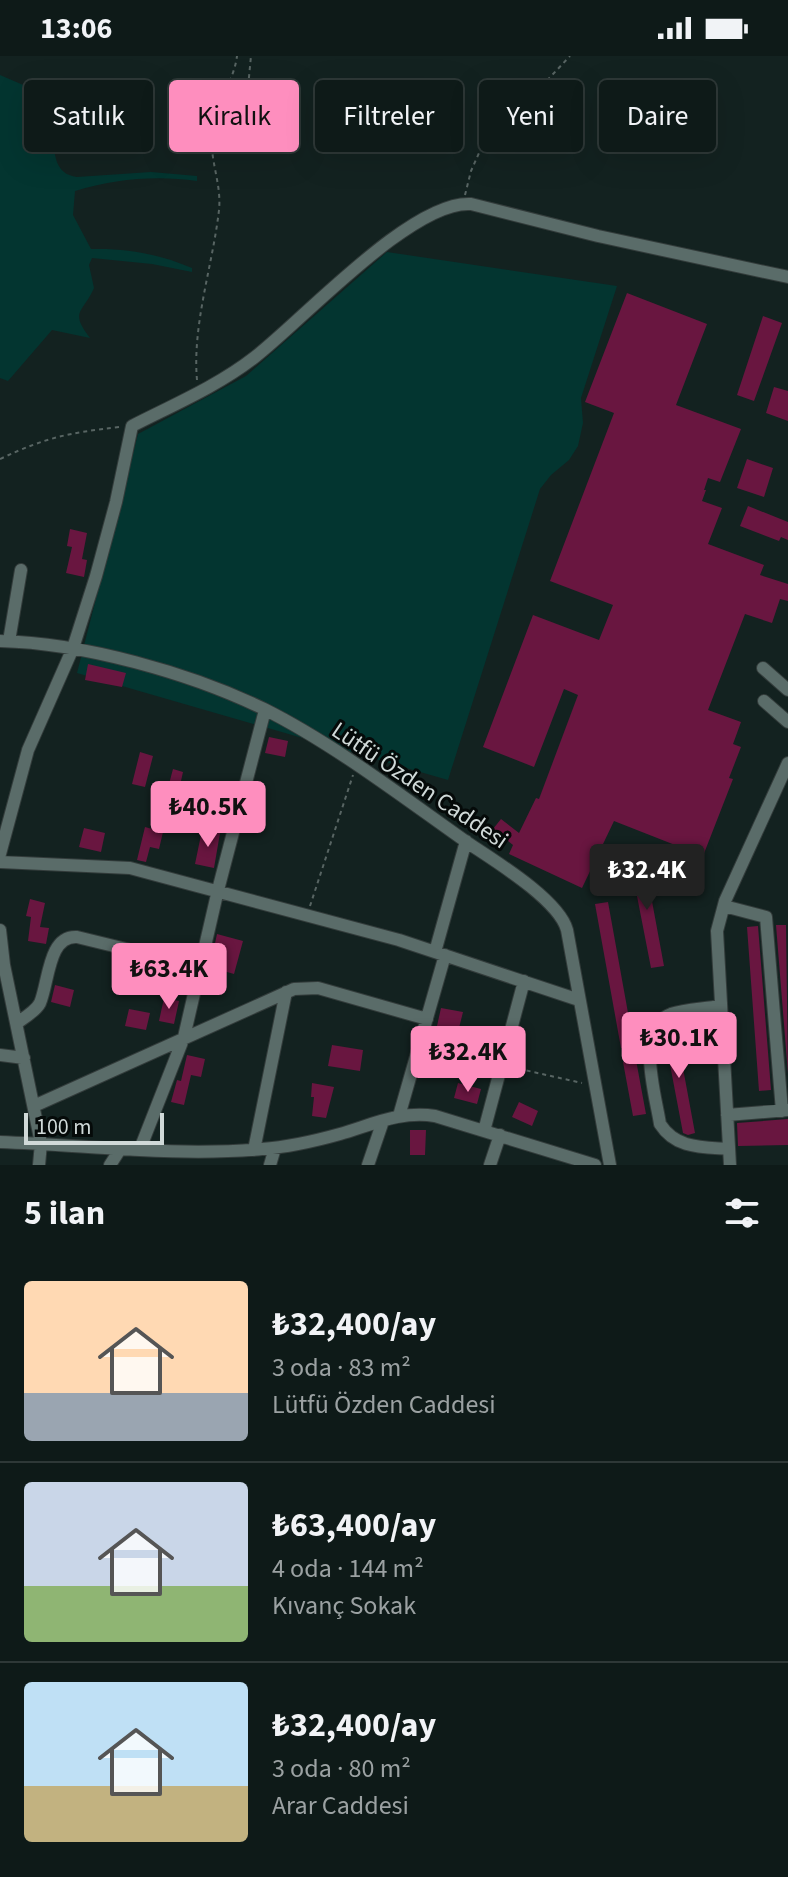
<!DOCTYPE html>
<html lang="tr">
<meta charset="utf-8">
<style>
:root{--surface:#0e1a18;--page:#172321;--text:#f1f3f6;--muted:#9ba1a2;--line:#2e3837;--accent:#fe8ebe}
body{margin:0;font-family:"Source Sans 3",sans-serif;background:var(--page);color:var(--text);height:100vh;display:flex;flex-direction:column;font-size:30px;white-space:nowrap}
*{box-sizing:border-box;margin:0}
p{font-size:26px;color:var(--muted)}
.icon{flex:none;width:44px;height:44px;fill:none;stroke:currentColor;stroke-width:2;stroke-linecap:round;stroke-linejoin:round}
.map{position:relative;height:1109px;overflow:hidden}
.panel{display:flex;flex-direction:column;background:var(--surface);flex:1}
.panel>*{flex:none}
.guide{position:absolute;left:24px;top:24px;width:740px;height:72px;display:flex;gap:16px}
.scale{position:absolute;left:24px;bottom:20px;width:140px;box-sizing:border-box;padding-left:8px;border:4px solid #d0d9d8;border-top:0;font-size:22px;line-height:28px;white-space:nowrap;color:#d0d9d8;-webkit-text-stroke:6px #050a09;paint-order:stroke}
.price{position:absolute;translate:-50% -68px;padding:0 18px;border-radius:8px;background:var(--accent);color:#111;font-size:26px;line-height:52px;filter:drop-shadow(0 2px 4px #0008)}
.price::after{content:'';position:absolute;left:50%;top:48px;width:24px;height:18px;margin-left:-12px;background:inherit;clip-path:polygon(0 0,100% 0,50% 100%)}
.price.selected{background:#222;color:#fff}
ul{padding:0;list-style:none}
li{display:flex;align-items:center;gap:24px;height:200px;padding:0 24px}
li+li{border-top:2px solid var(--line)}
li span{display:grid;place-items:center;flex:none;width:224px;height:160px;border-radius:8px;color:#555}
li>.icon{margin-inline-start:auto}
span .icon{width:96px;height:96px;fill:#fffc;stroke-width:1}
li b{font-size:34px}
h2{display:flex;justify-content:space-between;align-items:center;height:96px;padding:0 24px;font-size:34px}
.tag{padding:0 28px;border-radius:8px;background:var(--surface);box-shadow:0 8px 32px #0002,0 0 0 2px var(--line);font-size:28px;line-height:72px}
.tag.selected{background:var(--accent);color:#111}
.status{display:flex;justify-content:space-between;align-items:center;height:56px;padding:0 40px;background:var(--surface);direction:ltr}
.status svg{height:22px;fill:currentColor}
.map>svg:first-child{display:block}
.green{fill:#033530}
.building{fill:#691640}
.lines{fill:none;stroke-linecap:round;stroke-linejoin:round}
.minor-casing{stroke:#333c3b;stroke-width:14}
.path{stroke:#586563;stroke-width:2;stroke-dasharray:4 4;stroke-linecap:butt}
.minor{stroke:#5a6c69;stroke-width:12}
.labels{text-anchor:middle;stroke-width:6;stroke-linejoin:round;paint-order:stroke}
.street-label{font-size:24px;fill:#d0d9d8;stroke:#050a09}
</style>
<div class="status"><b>13:06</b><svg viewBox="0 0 49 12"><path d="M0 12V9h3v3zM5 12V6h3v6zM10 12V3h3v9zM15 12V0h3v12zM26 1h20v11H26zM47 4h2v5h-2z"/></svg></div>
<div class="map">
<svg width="788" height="1109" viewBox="0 0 788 1109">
<rect width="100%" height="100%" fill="#132220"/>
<path class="green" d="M 0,19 L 51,41 L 49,56 L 101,56 L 141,61 L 52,78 C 55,98 54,118 77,121 L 151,116 L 197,120 L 197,125 C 155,119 115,123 75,135 L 73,159 L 91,193 C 127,192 159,198 192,212 L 192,216 L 152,208 L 92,202 L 89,209 L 94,232 C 83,257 69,255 90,282 L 52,274 L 8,325 L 0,322 Z
M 387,196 L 617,230 L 581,342 L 583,367 L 578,390 L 569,404 L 551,419 L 540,433 L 448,724 L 77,617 L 138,378 L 246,320 Z"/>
<path class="building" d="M 627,237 L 707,268 L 676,349 L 741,373 L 720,426 L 708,422 L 704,434 L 706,434 L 702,445 L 722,452 L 708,488 L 764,509 L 760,519 L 788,528 L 788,545 L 780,543 L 772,567 L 745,558 L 708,654 L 741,666 L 733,688 L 741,691 L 729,722 L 733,723 L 703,800 L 614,765 L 582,832 L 509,798 L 513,789 L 493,773 L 501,763 L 519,777 L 536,742 L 539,743 L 578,639 L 564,633 L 534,711 L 483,691 L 533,559 L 599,584 L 613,549 L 550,525 L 614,357 L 585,346 Z
M 763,260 L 782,267 L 754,345 L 737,339 Z
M 774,331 L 788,335 L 788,365 L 766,357 Z
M 747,403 L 773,412 L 764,441 L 737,432 Z
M 748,450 L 788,466 L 788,484 L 781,481 L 779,485 L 740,470 Z
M 70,473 L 87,477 L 82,503 L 87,504 L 84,521 L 66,517 L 72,491 L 67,490 Z
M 88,608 L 126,617 L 122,631 L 85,624 Z
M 269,681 L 288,685 L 285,701 L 265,697 Z
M 140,696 L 153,700 L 145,731 L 132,728 Z
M 173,713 L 183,716 L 173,761 L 156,756 L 160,742 L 165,743 Z
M 145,771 L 163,776 L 159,793 L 150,791 L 146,806 L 137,804 Z
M 84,772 L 105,777 L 101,796 L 79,791 Z
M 202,774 L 220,777 L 214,812 L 195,808 Z
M 644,802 L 664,910 L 651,912 L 630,804 Z
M 30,843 L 45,847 L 40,871 L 49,872 L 46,888 L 28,885 L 31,861 L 26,860 Z
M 608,846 L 634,990 L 621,992 L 595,848 Z
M 776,869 L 786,869 L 788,1018 Z
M 758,870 L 771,1034 L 759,1035 L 747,871 Z
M 217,878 L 243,885 L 234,918 L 220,914 L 225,894 L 214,892 Z
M 55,929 L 74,934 L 70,951 L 51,946 Z
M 164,942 L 179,945 L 174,968 L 159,965 Z
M 441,952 L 463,956 L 459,972 L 437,970 Z
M 129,953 L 150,957 L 146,974 L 125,970 Z
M 675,969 L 695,1077 L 688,1079 L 683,1077 L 664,977 L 666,972 Z
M 332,989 L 363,994 L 360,1015 L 328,1010 Z
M 187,999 L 205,1003 L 201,1021 L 191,1019 L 184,1049 L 171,1046 L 177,1024 L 181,1025 Z
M 636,1004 L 646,1058 L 633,1060 L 623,1006 Z
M 312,1027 L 334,1031 L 326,1062 L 312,1060 L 314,1041 L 311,1041 Z
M 458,1027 L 481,1033 L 477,1048 L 454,1042 Z
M 519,1046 L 538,1055 L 532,1070 L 512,1061 Z
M 788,1063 L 788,1089 L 738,1090 L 737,1067 Z
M 410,1074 L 426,1074 L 425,1099 L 410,1099 Z"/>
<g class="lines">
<defs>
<path id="minor" d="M 0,585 C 83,587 190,617 264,653 C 334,688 404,742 468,787 C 495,805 559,844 567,874 L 610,1109
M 9,585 L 21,514
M 763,612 L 788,634
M 764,645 L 788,666
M 0,798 L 28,694 L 73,592 L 96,520 L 116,446 L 132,370 C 173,349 218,330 255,301 C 303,264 412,144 471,148 L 598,180 L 788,221
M 0,806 L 130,812 L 399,884 L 579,944
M 724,850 L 766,861 L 782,1055
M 0,874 L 4,909 L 41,1087 L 39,1109
M 435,896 L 466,785
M 720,950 C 704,953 686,953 671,958 C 634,972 656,1040 660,1068 C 676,1093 702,1091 729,1093
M 17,967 C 24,962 36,955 40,947 C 49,926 48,879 77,881 L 200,911
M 0,999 L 24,1002
M 34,1050 L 294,933 L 318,932 L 427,963
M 727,1059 L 788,1054
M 399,1060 L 445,899
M 484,1075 L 524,925
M 0,1086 C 87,1089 176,1101 262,1093 C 289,1091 315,1085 340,1078 C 371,1069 402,1054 435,1060 L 595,1109
M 140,1093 L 184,981 L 218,834 L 265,654
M 254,1094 L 286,936
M 110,1109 L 121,1092
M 270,1109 L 275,1092
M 368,1109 L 383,1065
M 490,1109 L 500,1079
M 730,1109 L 717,875 L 725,845 L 788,707"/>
</defs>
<use href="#minor" class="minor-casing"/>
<path class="path" d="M 214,70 L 219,69 L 247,42 L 251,0
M 465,139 L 471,115 L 479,97 L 570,0
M 197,324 C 192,269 213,208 219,154 C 222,125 207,100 213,69 C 218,45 234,24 237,0
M 0,403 C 47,381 68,377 119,371
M 310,850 L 353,719
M 511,1011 L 582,1027"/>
<use href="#minor" class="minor"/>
</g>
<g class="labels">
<g class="street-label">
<text transform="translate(420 729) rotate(34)" y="8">Lütfü Özden Caddesi</text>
</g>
</g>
</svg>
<div class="scale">100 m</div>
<b class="price" style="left:208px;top:793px">₺40.5K</b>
<b class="price selected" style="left:647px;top:856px">₺32.4K</b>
<b class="price" style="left:169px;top:955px">₺63.4K</b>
<b class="price" style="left:679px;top:1024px">₺30.1K</b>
<b class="price" style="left:468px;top:1038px">₺32.4K</b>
<div class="guide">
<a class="tag">Satılık</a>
<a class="tag selected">Kiralık</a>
<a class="tag">Filtreler</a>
<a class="tag">Yeni</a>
<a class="tag">Daire</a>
</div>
</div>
<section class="panel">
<h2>5 ilan<svg class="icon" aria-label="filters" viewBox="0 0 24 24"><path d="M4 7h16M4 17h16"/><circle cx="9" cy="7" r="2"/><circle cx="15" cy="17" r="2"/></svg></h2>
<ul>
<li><span style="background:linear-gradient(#ffd9b3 70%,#9aa5b1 0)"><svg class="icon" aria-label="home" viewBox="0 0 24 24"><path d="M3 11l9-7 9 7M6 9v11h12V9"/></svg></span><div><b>₺32,400/ay</b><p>3 oda · 83 m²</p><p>Lütfü Özden Caddesi</p></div></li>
<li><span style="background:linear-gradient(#c9d6e8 65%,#8fb573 0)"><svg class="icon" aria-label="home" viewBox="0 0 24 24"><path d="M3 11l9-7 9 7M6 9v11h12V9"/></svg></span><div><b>₺63,400/ay</b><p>4 oda · 144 m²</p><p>Kıvanç Sokak</p></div></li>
<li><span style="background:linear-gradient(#bfe0f5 65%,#c2b280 0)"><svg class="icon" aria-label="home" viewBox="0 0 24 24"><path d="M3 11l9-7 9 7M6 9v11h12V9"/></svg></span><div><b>₺32,400/ay</b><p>3 oda · 80 m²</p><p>Arar Caddesi</p></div></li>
</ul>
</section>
